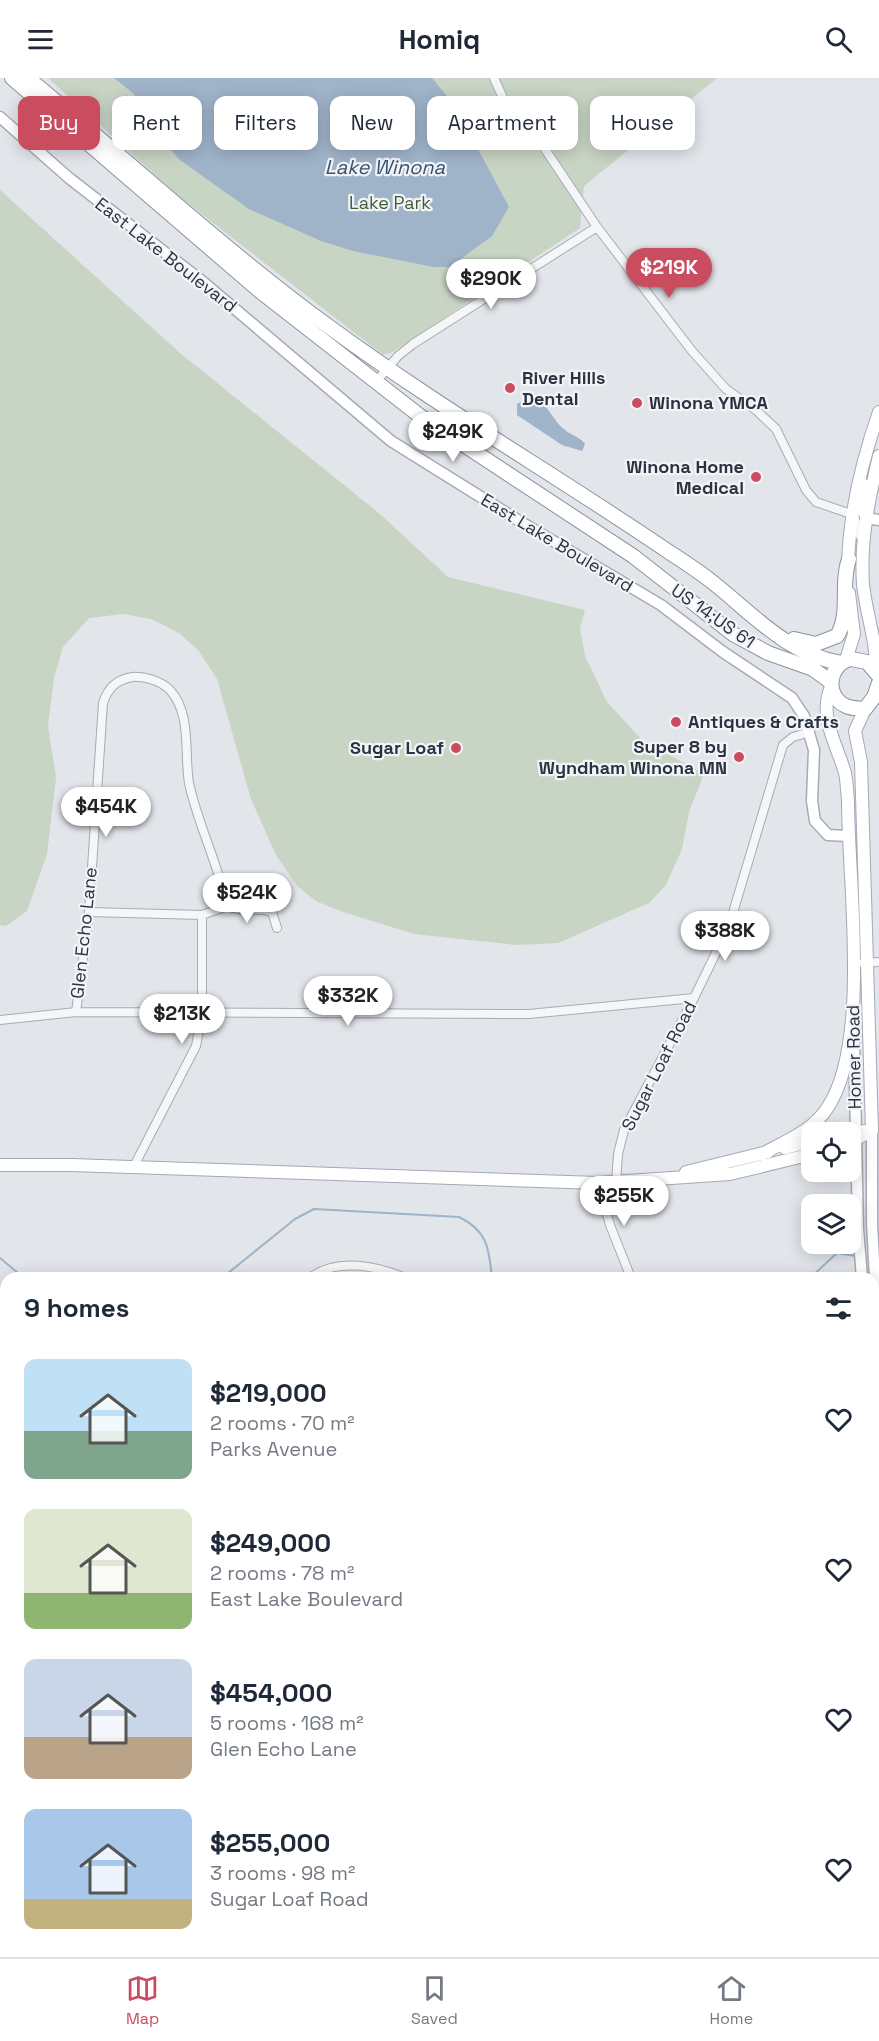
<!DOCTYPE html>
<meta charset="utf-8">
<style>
:root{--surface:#fff;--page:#f6f6f7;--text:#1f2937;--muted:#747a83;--line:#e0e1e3;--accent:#ca4c5f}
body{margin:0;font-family:"Space Grotesk",sans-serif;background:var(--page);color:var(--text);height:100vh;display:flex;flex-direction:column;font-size:22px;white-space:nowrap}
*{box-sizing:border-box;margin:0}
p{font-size:20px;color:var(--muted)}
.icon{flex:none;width:33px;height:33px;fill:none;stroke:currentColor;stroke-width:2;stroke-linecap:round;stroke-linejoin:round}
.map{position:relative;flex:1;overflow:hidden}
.sheet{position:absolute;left:0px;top:1194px;width:879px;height:686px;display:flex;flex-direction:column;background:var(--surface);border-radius:18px 18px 0 0;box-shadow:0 3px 15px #0003}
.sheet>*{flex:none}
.hud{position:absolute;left:18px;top:18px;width:843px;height:54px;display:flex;gap:12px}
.buttons{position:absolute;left:801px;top:1044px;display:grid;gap:12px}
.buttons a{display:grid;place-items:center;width:60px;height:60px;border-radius:12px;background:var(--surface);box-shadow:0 3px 15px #0003;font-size:30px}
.price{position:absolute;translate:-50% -51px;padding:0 14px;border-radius:21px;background:#fff;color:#222;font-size:20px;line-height:39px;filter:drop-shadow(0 2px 3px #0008)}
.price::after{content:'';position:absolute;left:50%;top:36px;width:18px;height:14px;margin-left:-9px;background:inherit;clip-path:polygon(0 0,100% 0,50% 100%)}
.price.selected{background:var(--accent);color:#fff}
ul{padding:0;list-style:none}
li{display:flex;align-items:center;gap:18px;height:150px;padding:0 24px}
li span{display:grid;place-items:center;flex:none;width:168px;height:120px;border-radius:12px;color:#555}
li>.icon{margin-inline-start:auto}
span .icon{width:72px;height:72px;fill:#fffc;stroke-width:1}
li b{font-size:26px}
h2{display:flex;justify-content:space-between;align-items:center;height:72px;padding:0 24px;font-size:26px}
.tag{padding:0 21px;border-radius:12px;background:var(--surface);box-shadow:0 3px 15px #0003;font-size:21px;line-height:54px}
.tag.selected{background:var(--accent);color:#fff}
header{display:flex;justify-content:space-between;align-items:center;height:78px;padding:0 24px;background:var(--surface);font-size:27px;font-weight:800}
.tabs{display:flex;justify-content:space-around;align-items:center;height:84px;border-top:2px solid var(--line);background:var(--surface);font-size:16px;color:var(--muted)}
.tabs a{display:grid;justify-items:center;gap:3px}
.tabs .selected{color:var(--accent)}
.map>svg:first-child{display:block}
.green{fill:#c8d4c4}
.water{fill:#9fb3c9}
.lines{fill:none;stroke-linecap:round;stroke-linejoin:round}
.stream{stroke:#9fb3c9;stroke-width:2}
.street-casing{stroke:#a7acb4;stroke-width:10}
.secondary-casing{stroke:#a7acb4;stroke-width:13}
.primary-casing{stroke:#a2aab5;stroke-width:14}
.highway-casing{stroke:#8a93a0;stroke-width:16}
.street{stroke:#f5f6f8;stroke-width:8}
.secondary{stroke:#fff;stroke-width:10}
.primary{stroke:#fff;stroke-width:12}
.highway{stroke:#fff;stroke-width:14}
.poi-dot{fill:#ca4c5f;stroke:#f2f4f7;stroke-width:2}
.labels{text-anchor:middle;stroke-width:4.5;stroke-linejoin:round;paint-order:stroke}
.park-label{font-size:18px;fill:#3f5d39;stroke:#f2f4f7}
.street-label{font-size:18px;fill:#2b3342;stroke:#f2f4f7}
.poi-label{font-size:18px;font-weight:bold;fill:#2b3342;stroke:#f2f4f7;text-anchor:start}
.water-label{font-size:20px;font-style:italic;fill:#365274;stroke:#f2f4f7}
</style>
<header><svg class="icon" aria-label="menu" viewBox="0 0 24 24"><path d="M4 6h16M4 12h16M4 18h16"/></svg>Homiq<svg class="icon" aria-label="search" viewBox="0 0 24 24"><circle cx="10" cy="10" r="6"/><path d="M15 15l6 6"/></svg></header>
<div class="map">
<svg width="879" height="1879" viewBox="0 0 879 1879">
<rect width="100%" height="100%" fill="#e2e5ea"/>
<path class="green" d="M 48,0 L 717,0 L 584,108 L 580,150 L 391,275 L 383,277 L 176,116 Z
M 0,112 L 180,275 L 380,436 L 448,499 L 585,532 L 580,550 L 585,578 L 607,624 L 642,662 L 704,696 L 689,734 L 682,771 L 666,807 L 649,825 L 558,865 L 516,867 L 414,856 L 340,833 L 316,823 L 297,808 L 276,777 L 251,721 L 217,601 L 198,572 L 179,555 L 151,541 L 123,536 L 89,540 L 63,569 L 54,600 L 48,648 L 56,700 L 47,776 L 27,833 L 6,848 L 0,847 Z
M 879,1446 L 879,1843 L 873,1842 L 873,1449 Z
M 736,1874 L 791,1874 L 790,1879 L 742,1879 Z"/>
<path class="water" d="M 114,0 L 432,0 L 455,28 L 509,129 L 492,158 L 450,189 L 434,189 L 353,173 L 321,163 L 249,131 L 180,82 L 153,53 L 134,16 Z
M 524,322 C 549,319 549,340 565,352 C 572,358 579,358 585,366 L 582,373 L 562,367 L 517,337 L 517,326 Z"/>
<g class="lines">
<path class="stream" d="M 0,1180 L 24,1200
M 222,1200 L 295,1141 L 314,1131 L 459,1139 C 488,1153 489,1171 492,1200
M 810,1200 L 837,1175 L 856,1178
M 0,1563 L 6,1565
M 0,1635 L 6,1635
M 0,1664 L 6,1657
M 94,1879 L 94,1874"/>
<defs>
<path id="street" d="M 494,0 L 503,20 L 527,44 L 597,149 L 692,273 L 726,311 L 757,333 L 776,351 L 806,412 L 816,424 L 854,437 L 860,458
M 375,305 L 398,278 L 413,266 L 597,149
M 227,828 C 248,836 254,828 272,834 L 277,850
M 863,885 L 879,884
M 76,934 L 89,834 L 103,625 C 108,610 116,602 132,599 C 145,598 161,603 170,612 C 192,636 184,676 189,705 C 198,747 218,785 227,828 L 202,837 L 89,834
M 0,942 L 76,934 L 529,936 L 694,920
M 133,1090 L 196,968 L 202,936 L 202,837
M 616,1104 L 618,1076 L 624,1052 L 694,920 L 729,848 L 783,667 L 793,659 L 810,654
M 598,1105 L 610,1147 L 631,1200
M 310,1200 C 336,1179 378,1188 405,1200
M 0,1300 L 6,1302
M 873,1371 L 879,1369
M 0,1408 L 6,1413
M 873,1440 L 879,1438
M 0,1746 L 6,1750
M 54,1879 L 56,1874
M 75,1879 L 76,1874"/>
<path id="secondary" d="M 0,39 L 69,100 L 203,204 L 391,363 L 516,441 L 661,527 L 723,574 L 792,620 L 804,638 L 814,672 L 812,723 L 815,743 L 828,757 L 848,758
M 864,406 C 862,419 859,429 866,440 L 879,442
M 854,960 L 858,1151 L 862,1200
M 872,1053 L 872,1146 L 879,1271
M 873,1306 L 879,1327"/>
<path id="primary" d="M 848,488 C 849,437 862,383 879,334
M 846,582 L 854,556 L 849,515
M 876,593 C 877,563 866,536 863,506 C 860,463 869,420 879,378
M 865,631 L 855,653 L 861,684 L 872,1053
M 845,1054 L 872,1053
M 850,1064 L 872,1053
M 785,1070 L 812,1063
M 762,1076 C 786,1063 813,1053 828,1029 C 871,963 848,803 848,723 C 847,714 847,704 845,695 C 837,666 818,639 831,609
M 0,1087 L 72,1087 L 598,1105 L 730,1096 L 812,1076
M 686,1094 L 768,1074"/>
<path id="highway" d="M 12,0 L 261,214 L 420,338 L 633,478 L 733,556 L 768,575 L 813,591 L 831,604
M 28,0 C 128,83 223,171 328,248 C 438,329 556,397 669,474 C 683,483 697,492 711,503 C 752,535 786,576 841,585
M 794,561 L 816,566 L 837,558 C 851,535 840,506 849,481
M 879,598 L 867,584 L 851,581 C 828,586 824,618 846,628 C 852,631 859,630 865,631 L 874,619 L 879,605"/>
</defs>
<use href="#street" class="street-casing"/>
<use href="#secondary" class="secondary-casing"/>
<use href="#primary" class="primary-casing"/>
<use href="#highway" class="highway-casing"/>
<use href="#street" class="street"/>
<use href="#secondary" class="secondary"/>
<use href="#primary" class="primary"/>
<use href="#highway" class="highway"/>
</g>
<g class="poi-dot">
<circle cx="510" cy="310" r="6"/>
<circle cx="637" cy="325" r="6"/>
<circle cx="756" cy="399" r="6"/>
<circle cx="676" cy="644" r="6"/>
<circle cx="456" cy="670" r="6"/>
<circle cx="739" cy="679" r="6"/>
</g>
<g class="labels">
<g class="park-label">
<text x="390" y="131">Lake Park</text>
</g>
<g class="street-label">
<text transform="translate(166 177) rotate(38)" y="6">East Lake Boulevard</text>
<text transform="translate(557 465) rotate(31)" y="6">East Lake Boulevard</text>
<text transform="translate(713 538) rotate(35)" y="6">US 14;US 61</text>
<text transform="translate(84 855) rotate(-84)" y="6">Glen Echo Lane</text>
<text transform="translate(854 979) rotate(-91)" y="6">Homer Road</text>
<text transform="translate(659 988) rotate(-63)" y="6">Sugar Loaf Road</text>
</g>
<g class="poi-label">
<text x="522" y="306">River Hills<tspan x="522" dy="21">Dental</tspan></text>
<text x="649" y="331">Winona YMCA</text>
<text x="744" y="395" text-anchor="end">Winona Home<tspan x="744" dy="21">Medical</tspan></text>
<text x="688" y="650">Antiques &amp; Crafts</text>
<text x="727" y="675" text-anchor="end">Super 8 by<tspan x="727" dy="21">Wyndham Winona MN</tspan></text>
<text x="444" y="676" text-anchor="end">Sugar Loaf</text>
</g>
<g class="water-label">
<text x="385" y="96">Lake Winona</text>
</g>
</g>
</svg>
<div class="buttons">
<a><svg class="icon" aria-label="locate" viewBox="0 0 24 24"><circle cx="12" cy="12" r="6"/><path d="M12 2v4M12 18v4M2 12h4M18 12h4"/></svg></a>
<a><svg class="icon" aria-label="layers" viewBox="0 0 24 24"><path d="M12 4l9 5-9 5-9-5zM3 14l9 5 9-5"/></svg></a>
</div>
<b class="price selected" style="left:669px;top:221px">$219K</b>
<b class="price" style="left:491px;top:232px">$290K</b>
<b class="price" style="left:453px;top:385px">$249K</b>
<b class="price" style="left:106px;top:760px">$454K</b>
<b class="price" style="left:247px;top:846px">$524K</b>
<b class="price" style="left:725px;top:884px">$388K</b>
<b class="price" style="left:348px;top:949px">$332K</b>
<b class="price" style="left:182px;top:967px">$213K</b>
<b class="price" style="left:624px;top:1149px">$255K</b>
<div class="hud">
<a class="tag selected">Buy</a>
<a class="tag">Rent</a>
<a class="tag">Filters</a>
<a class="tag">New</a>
<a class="tag">Apartment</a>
<a class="tag">House</a>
</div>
<section class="sheet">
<h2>9 homes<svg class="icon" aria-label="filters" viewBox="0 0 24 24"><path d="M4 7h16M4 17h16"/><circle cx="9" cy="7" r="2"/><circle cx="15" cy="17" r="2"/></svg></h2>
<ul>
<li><span style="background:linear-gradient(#bfe0f5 60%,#7fa58c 0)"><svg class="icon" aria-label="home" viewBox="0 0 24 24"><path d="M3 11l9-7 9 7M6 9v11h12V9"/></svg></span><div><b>$219,000</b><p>2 rooms · 70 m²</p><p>Parks Avenue</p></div><svg class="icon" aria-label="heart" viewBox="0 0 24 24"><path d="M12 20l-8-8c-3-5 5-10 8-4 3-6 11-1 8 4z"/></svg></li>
<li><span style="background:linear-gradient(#dfe7d0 70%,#8fb573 0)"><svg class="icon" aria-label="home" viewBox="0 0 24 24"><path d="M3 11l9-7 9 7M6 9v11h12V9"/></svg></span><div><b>$249,000</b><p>2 rooms · 78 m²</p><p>East Lake Boulevard</p></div><svg class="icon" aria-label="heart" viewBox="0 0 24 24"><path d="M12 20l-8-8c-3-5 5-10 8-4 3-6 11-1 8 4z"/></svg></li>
<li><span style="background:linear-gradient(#c9d6e8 65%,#b9a48a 0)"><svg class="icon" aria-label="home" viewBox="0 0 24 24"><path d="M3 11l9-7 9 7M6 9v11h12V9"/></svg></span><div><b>$454,000</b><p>5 rooms · 168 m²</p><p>Glen Echo Lane</p></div><svg class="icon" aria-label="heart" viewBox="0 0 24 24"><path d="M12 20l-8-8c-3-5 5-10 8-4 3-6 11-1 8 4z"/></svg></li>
<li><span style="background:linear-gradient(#a9c7e8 75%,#c2b280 0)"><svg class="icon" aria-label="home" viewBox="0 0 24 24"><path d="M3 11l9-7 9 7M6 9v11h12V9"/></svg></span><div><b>$255,000</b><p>3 rooms · 98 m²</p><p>Sugar Loaf Road</p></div><svg class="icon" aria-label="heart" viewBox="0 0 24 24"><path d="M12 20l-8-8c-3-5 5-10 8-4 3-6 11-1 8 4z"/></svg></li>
</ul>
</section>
</div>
<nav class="tabs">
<a class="selected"><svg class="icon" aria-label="map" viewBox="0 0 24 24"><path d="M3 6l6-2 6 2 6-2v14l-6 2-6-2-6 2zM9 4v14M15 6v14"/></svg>Map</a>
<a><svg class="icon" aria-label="saved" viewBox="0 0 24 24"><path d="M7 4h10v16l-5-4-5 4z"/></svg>Saved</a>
<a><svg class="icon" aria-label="home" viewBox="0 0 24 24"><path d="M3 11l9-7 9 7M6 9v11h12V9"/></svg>Home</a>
</nav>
